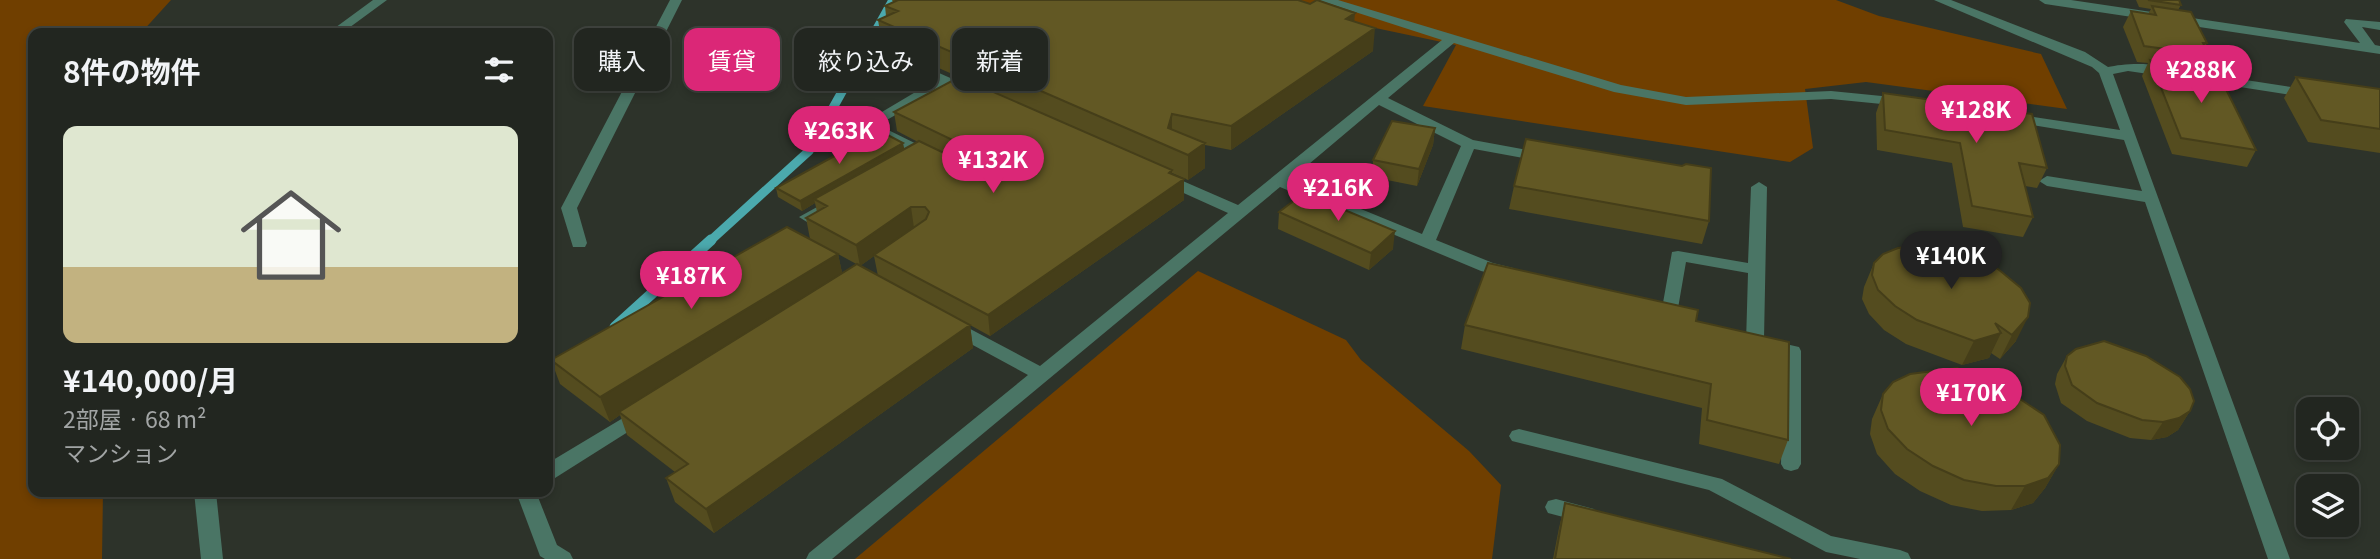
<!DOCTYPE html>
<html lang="ja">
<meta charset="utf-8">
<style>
:root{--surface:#222620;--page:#2a2e29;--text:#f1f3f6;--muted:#a2a5a5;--line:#3f433e;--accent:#db2777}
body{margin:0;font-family:Georgia,"Noto Sans JP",serif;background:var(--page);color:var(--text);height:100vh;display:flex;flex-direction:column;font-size:26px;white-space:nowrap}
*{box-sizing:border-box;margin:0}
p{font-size:23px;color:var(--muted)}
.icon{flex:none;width:38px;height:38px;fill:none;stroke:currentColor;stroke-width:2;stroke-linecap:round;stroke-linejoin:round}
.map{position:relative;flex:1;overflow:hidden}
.details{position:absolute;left:28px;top:28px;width:525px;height:469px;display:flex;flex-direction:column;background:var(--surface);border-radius:14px;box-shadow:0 4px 10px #0003,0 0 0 2px var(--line)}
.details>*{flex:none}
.hud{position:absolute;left:574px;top:28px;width:665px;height:63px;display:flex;gap:14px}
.controls{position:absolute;left:2296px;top:397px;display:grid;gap:14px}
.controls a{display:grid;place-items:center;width:63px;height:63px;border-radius:14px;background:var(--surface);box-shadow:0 4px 10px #0003,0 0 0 2px var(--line);font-size:35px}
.price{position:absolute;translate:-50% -60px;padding:0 16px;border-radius:24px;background:var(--accent);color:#fff;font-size:23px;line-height:46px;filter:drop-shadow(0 2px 4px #0008)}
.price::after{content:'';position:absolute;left:50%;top:42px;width:21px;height:16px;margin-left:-10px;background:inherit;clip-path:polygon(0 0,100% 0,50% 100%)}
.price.selected{background:#222;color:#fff}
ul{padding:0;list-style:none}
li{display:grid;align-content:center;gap:14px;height:371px;padding:0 35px}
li+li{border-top:2px solid var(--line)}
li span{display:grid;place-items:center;height:217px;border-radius:14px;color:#555}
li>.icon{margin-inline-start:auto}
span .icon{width:126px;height:126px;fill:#fffc;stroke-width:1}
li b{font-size:30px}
h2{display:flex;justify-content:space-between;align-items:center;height:84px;padding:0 35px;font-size:30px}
.pill{padding:0 24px;border-radius:14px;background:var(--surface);box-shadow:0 4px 10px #0003,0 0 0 2px var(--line);font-size:24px;line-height:63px}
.pill.selected{background:var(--accent);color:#fff}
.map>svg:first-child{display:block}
.green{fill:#703f00}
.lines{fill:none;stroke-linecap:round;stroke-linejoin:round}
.stream-far1{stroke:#4ba9ad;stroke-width:9}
.stream{stroke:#4ba9ad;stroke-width:11}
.service{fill:#4a7565;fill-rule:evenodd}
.wall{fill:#544c1f;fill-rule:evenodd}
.shaded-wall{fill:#453e19}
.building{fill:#625824;stroke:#453e19;stroke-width:2}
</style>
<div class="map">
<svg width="2380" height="559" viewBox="0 0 2380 559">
<rect width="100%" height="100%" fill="#2d332a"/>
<path class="green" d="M 0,0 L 171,0 L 141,33 L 33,33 L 33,492 L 103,492 L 102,559 L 0,559 Z
M 1267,0 L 1836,0 L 1879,16 L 2041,54 L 2067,109 L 1866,82 L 1805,89 L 1813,148 L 1790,162 L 1423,106 L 1456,45 L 1290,10 Z
M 1198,271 L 1346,340 L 1361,360 L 1469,451 L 1501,485 L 1492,559 L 855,559 Z"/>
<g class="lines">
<path class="stream-far1" d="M 709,242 L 809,151 L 893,0"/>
<path class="stream" d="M 615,327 L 711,240"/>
<path class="service" d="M 373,0 L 387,0 L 342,33 L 328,33 Z
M 670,0 L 682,0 L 577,208 L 587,243 L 585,247 L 573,247 L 561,208 Z
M 1318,0 L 1338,0 L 1621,85 L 1686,97 L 1831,91 L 1902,98 L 1909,102 L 1902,106 L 1831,99 L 1686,105 L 1614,92 L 1454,43 L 1388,98 L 1473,140 L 1550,154 L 1553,157 L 1545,162 L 1474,149 L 1436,240 L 1493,263 L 1513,268 L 1516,272 L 1513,276 L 1507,277 L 1481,271 L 1280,187 L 832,559 L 806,559 L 809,553 L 1028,375 L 947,331 L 944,327 L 947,323 L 959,323 L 1040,366 L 1228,213 L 1157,181 L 1155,178 L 1157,175 L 1169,175 L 1238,205 L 1442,40 ZM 1379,105 L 1461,146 L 1422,234 L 1290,180 Z
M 1934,0 L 1951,0 L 2085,52 L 2108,67 C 2125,63 2162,61 2176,73 L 2169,77 L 2128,71 L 2113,74 L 2290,559 L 2268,559 L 2145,202 L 2047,186 L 2039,181 L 2047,176 L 2142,191 L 2124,140 L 2013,122 L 2006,118 L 2013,114 L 2120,130 L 2099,73 L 2092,67 Z
M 2039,0 L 2071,0 L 2360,43 L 2344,22 L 2346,19 L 2380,22 L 2380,30 L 2362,27 L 2375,45 L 2380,46 L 2380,54 L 2045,4 Z
M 822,36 L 887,50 L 973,88 L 973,94 L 963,94 L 946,86 L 878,125 L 935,153 L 938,156 L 935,159 L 925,159 L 860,125 L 934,81 L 878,56 L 817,43 L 817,37 Z
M 2200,73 L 2311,90 L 2318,94 L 2311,98 L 2195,80 L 2195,74 Z
M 1759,182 L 1767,187 L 1764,339 L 1799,347 L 1801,351 L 1801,464 L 1798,469 L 1791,471 L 1784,469 L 1781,464 L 1783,355 L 1748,347 L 1746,343 L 1748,273 L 1686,262 L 1677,314 C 1668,317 1650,314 1644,306 L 1653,300 L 1663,303 L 1672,252 L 1678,251 L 1748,263 L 1751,187 Z
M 837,196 L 845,201 L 843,204 L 807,222 L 799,217 Z
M 643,406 L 650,408 L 653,413 L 650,418 L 555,478 L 548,481 L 548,463 Z
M 1519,429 L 1722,479 L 1831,536 L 1900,550 L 1908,553 L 1911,559 L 1860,559 L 1826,552 L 1709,490 L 1512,441 L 1509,436 L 1512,431 Z
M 194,492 L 216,492 L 223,559 L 201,559 Z
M 516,492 L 536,492 L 557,545 L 570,553 L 573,559 L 545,559 L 540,556 Z
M 1556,499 L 1594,509 L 1597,515 L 1594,521 L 1586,523 L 1548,513 L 1545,507 L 1548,501 Z"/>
</g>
<path class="wall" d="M 892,0 L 1298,0 L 1354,21 L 1373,51 L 1231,150 L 1205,145 L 1205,168 L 1188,180 L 1172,173 L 1172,174 L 1184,179 L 1184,200 L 990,336 L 970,325 L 973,348 L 714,533 L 675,502 L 666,478 L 675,472 L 627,435 L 620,415 L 610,422 L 560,384 L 551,360 L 810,239 L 806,218 L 817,212 L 815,203 L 802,211 L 778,197 L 776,188 L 904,149 L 918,142 L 897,131 L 894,112 L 959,77 L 882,43 L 878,20 L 886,16 L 885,6 L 893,2 ZM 838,254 L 860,266 L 874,256 L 878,276 L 842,273 Z
M 2136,0 L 2179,0 L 2181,5 L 2178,10 L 2207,43 L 2205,47 L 2209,55 L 2203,67 L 2256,150 L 2247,167 L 2172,154 L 2142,76 L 2148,63 L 2137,62 L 2123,27 L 2131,11 L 2148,14 L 2151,9 L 2139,7 Z
M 2296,77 L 2380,89 L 2380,153 L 2308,142 L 2284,98 Z
M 1883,93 L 2047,168 L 2037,188 L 2025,186 L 2033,217 L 2023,237 L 1963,227 L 1952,163 L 1877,150 L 1876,113 Z
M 1435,128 L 1433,145 L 1417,186 L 1372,177 L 1373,160 Z
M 1514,186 L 1709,221 L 1702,244 L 1509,209 Z
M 1279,212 L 1393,249 L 1369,270 L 1278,229 Z
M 1964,253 L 2016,341 L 2000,359 L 1991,353 L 1989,358 L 1962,365 L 1906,344 L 1884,330 L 1869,314 L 1862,299 L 1864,287 L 1874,263 Z
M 1696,321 L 1788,440 L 1779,464 L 1699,444 L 1702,408 L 1461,349 L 1465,325 Z
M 2067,356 L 2190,411 L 2178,430 L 2167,437 L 2151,440 L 2130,438 L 2087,421 L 2061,403 L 2055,384 L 2057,374 Z
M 1883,394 L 2059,464 L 2045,488 L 2033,503 L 2011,510 L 1982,511 L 1951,505 L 1920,491 L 1895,474 L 1877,454 L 1870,434 L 1872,419 Z
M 1565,503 L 1791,559 L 1553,559 L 1559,528 Z"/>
<path class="shaded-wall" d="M 1355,13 L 1353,35 L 1346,19 Z
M 1375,28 L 1373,51 L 1231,150 L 1231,126 Z
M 1172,114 L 1172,139 L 1168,128 Z
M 1435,128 L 1433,145 L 1417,186 L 1419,169 Z
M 903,143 L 905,152 L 814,199 L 815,203 L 802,211 L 800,201 Z
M 1205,143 L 1205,168 L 1188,180 L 1188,155 Z
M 1172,170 L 1172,188 L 1184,179 L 1184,200 L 990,336 L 988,315 Z
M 911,207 L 914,228 L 860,266 L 856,245 Z
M 1395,231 L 1393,249 L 1369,270 L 1371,253 Z
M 838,254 L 843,277 L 619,412 L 620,415 L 610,422 L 600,397 Z
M 2028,317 L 2016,341 L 2000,359 L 2012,335 Z
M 970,325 L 973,348 L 714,533 L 706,509 Z
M 2001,333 L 1989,358 L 1962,365 L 1974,341 Z
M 2190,411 L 2178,430 L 2167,437 L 2151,440 L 2163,422 Z
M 2059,464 L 2045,488 L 2033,503 L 2011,510 L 2025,486 Z"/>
<path class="building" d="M 898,0 L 1298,0 L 1310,4 L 1317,0 L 1355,13 L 1346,19 L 1375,28 L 1231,126 L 1172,114 L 1168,128 L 1205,143 L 1188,155 L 878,20 L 898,11 L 885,6 Z
M 2148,0 L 2179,0 L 2181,5 Z
M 2152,6 L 2191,12 L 2207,43 L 2203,43 L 2209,55 L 2144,46 L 2131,11 L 2156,15 Z
M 2150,60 L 2216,69 L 2256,150 L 2181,138 Z
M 959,77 L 1172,170 L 1169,173 L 1184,179 L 988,315 L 874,255 L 926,219 L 929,212 L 925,207 L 911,207 L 856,245 L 806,218 L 827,206 L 814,199 L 919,141 L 946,154 L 962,153 L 964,147 L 961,144 L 894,112 Z
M 2296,77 L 2380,89 L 2380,129 L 2321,120 Z
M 1883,93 L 2032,114 L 2047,168 L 2019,163 L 2033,217 L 1972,206 L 1960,143 L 1885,130 Z
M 1392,121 L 1435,128 L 1419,169 L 1373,160 Z
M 880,131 L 903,143 L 800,201 L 776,188 Z
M 1526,139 L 1682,166 L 1686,164 L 1711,168 L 1709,221 L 1514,186 Z
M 1304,193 L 1395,231 L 1371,253 L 1279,212 Z
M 787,227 L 838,254 L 600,397 L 551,360 Z
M 1917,246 L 1964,253 L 1998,269 L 2021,288 L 2030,303 L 2028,317 L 2012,335 L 1995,323 L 2001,333 L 1974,341 L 1917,320 L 1895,306 L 1878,290 L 1872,275 L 1874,263 L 1883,254 L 1898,248 Z
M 1488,263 L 1698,310 L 1696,321 L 1789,342 L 1788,440 L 1707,420 L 1711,384 L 1465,325 Z
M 857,264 L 970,325 L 706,509 L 666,478 L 688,464 L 619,412 Z
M 2104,341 L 2146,356 L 2180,377 L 2190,389 L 2194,401 L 2190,411 L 2179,418 L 2163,422 L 2142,420 L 2097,403 L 2072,385 L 2065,366 L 2067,356 L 2076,349 Z
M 1957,368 L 2011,393 L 2044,415 L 2060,445 L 2059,464 L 2048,478 L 2025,486 L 1996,486 L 1964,480 L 1933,466 L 1907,449 L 1888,429 L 1881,410 L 1883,394 L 1893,382 L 1910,374 Z
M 1565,503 L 1791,559 L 1555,559 Z"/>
</svg>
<div class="controls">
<a><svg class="icon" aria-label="locate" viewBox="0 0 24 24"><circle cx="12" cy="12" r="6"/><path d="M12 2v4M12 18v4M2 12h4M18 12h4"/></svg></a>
<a><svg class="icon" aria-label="layers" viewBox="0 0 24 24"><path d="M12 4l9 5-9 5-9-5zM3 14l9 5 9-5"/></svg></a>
</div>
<b class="price" style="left:2201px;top:105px">¥288K</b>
<b class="price" style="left:1976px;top:145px">¥128K</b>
<b class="price" style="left:839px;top:166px">¥263K</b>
<b class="price" style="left:993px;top:195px">¥132K</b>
<b class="price" style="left:1338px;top:223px">¥216K</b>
<b class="price selected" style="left:1951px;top:291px">¥140K</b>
<b class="price" style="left:691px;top:311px">¥187K</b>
<b class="price" style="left:1971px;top:428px">¥170K</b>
<div class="hud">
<a class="pill">購入</a>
<a class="pill selected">賃貸</a>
<a class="pill">絞り込み</a>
<a class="pill">新着</a>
</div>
<section class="details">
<h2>8件の物件<svg class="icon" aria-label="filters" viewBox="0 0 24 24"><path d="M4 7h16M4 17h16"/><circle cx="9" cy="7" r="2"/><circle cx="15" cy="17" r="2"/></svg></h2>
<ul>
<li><span style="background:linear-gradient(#dfe7d0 65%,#c2b280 0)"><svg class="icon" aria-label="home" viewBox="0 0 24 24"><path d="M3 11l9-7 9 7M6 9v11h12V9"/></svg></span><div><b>¥140,000/月</b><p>2部屋 · 68 m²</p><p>マンション</p></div></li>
</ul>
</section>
</div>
